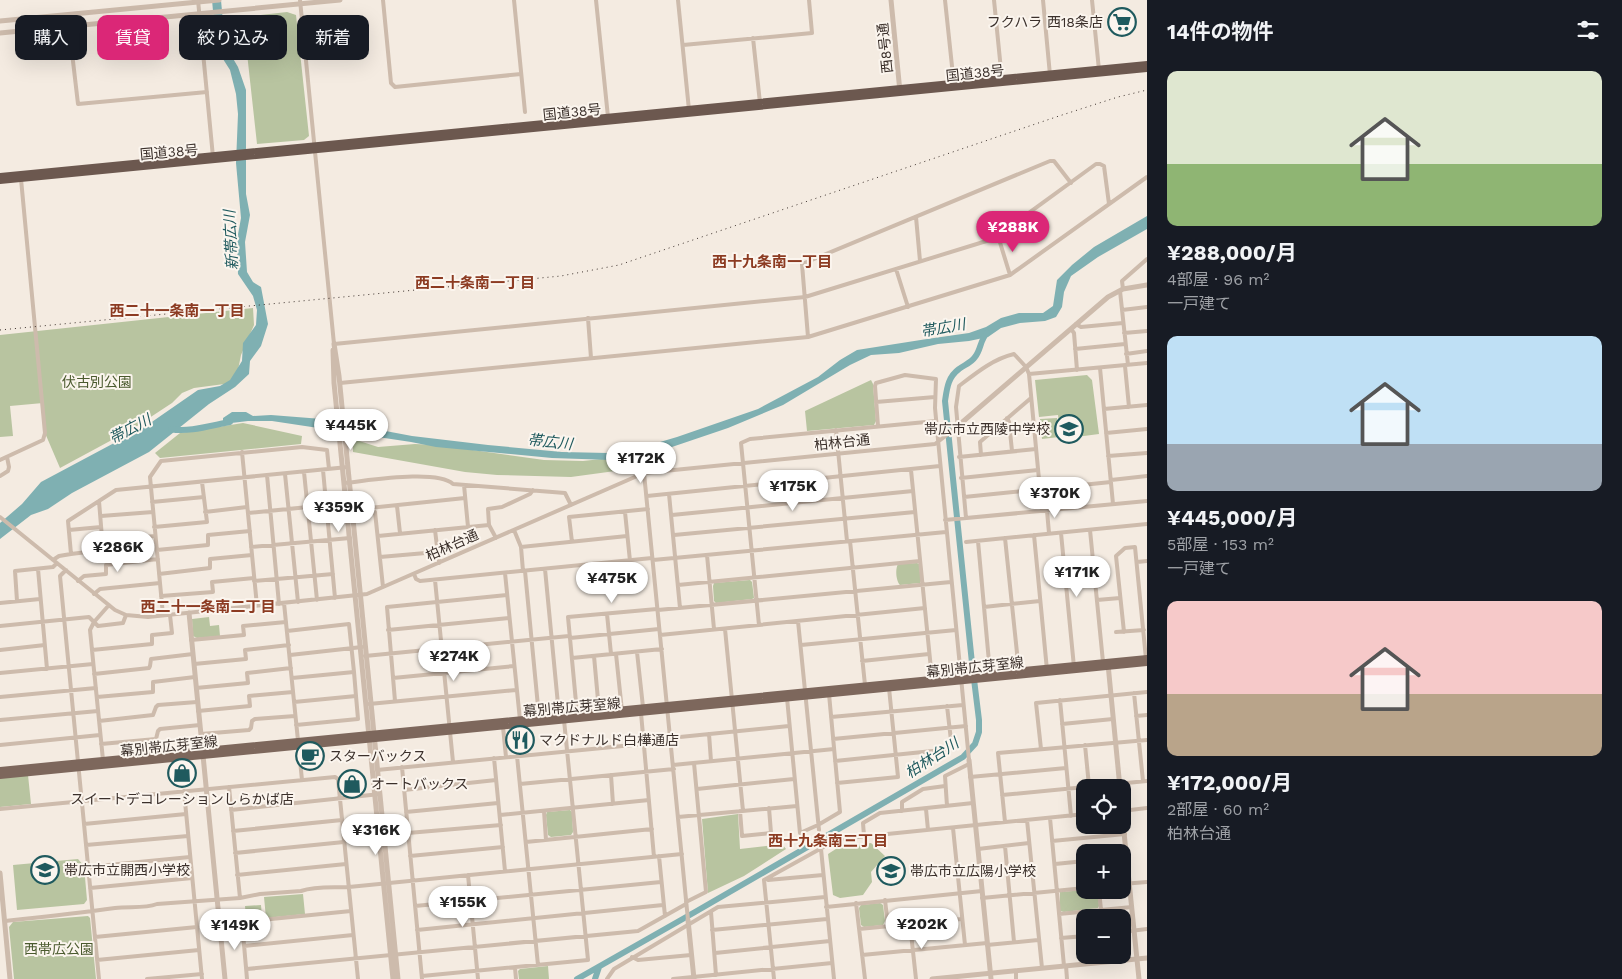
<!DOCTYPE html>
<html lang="ja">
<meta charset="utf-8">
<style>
:root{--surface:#171b24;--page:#242831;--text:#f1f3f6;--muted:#9ea1a6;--accent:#db2777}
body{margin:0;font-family:"Work Sans","Noto Sans JP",sans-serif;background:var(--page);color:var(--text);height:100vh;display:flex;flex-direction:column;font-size:19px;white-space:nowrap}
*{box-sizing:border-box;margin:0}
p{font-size:16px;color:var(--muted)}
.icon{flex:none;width:28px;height:28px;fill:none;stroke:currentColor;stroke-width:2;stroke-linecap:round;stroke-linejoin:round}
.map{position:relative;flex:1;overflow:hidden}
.panel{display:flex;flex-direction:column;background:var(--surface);width:475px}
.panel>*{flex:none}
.hud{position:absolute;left:15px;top:15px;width:475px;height:45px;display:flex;gap:10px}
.fabs{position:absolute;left:1076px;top:779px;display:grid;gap:10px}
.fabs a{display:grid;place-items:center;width:55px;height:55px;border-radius:10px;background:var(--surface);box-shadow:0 5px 20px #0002;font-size:25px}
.price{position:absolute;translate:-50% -42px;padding:0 11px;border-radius:18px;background:#fff;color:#222;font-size:16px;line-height:32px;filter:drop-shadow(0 1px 2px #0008)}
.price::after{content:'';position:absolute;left:50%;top:30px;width:15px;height:11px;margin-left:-8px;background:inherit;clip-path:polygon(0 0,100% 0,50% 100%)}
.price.on{background:var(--accent);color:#fff}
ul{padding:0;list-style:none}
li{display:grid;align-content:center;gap:10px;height:265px;padding:0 20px}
li span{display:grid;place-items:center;height:155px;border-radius:10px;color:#555}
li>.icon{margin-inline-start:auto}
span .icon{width:90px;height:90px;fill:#fffc;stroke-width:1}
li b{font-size:21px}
h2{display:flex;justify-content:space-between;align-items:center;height:60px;padding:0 20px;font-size:21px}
.chip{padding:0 18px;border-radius:10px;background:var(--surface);box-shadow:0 5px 20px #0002;font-size:18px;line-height:45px}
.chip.on{background:var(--accent);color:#fff}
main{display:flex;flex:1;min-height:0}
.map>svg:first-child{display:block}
.green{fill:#b8c4a0}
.water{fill:#7fb0b2}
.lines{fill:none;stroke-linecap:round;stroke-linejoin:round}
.stream{stroke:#7fb0b2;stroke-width:1}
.river{stroke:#7fb0b2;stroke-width:6}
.minor{stroke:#cdbbac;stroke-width:4}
.tertiary{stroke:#cdbbac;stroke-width:5}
.primary{stroke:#7d675c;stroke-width:6}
.trunk{stroke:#6c584f;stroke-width:6}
.rail{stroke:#3b302b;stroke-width:1;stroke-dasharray:1 4;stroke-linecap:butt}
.labels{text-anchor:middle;stroke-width:4;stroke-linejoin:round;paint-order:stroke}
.poi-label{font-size:14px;fill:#3b302b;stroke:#fbf5ee;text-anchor:start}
.street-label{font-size:14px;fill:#3b302b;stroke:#fbf5ee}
.park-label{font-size:14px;fill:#4a5a2e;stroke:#fbf5ee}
.water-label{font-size:15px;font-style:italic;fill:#1f5a5e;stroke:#fbf5ee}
.neighbourhood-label{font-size:15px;font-weight:bold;fill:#8c3b22;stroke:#fbf5ee}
</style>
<main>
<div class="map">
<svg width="1147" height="979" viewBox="0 0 1147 979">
<rect width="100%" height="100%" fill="#f4ebe1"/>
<path class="green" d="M 287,12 L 296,15 L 309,136 L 304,140 L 257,144 L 243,17 Z
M 253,308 L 254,325 L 241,355 L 238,370 L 232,383 L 194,388 L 182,393 L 172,403 L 134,428 L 60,468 L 45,433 L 43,403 L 10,406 L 13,436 L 0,437 L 0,335 Z
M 1087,375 L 1092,380 L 1099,434 L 1061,439 L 1058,415 L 1039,417 L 1035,380 Z
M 871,380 L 873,384 L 876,421 L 874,425 L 807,431 L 805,411 Z
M 1057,418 L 1059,437 L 1042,439 L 1040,419 Z
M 243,423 L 302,436 L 301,444 L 160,458 L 155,453 L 180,433 Z
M 353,439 L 378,447 L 415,444 L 437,445 L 544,460 L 583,461 L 638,455 L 642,469 L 632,472 L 630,469 L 571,477 L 497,475 L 465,472 L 353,452 Z
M 917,563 L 919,564 L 921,581 L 920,583 L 900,585 C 896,581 895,569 898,564 Z
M 750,580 L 752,582 L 754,598 L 752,599 L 716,603 L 714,601 L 713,586 L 714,583 Z
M 209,617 L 210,626 L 219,625 L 220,636 L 197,638 L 193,636 L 192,619 Z
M 477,648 L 479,649 L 480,666 L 478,668 L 450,671 L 447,669 L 446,653 L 448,651 Z
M 28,775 L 31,804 L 0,807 L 0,778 Z
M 570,810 L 572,812 L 573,832 L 571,835 L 551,837 L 548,835 L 546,815 L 547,812 Z
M 738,814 L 740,849 L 782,844 L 786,849 L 744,876 L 708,893 L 702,819 Z
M 871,843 L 885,856 L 871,872 L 872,882 L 863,895 L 840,898 L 833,895 L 828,854 L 839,847 Z
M 78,859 L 84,866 L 87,900 L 84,904 L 17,910 L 13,865 Z
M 1085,890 L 1098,890 L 1099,906 L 1098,908 L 1064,912 L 1060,911 L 1060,892 Z
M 303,894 L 305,914 L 266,918 L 264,897 Z
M 880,903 L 883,905 L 885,921 L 883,925 L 864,927 L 861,925 L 859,908 L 861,905 Z
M 261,905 L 262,917 L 246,918 L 245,906 Z
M 88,916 L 90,918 L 96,979 L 14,979 L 9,927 L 13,922 Z
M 548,966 L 549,979 L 519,979 L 518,971 L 520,969 Z"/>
<path class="water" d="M 212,0 L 221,0 L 225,45 L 238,67 L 246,90 L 246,194 L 250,215 L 245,242 L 247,272 L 253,282 L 261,287 L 268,324 L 261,346 L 250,361 L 249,374 L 235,387 L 209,404 L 149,452 L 72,493 L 48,509 L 31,515 L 0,539 L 0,523 L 22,504 L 41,482 L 146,426 L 198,390 L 220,386 L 230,380 L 242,361 L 243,343 L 256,325 L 257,310 L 253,296 L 238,274 L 237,240 L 241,218 L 236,163 L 238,114 L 236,94 L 230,70 L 223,59 L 219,47 L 214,22 Z
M 1147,216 L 1147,229 L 1098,257 L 1071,276 L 1064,292 L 1062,307 L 1056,317 L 1045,321 L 1020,323 L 1001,328 L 988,337 L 969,341 L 938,344 L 899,353 L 871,355 L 850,365 L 783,405 L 728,428 L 666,449 L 611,460 L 552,458 L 436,447 L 411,442 L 272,421 L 248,421 L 223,424 L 223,418 L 232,412 L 246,412 L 253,416 L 271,415 L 322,419 L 412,436 L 488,445 L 562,452 L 608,453 L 643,447 L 677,437 L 758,409 L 818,377 L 840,360 L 857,350 L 927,339 L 969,333 L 986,327 L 1001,318 L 1019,313 L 1043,313 L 1053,306 L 1057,280 L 1072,265 L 1094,247 Z"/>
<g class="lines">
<path class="stream" d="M 965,665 L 972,663"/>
<path class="river" d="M 171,429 C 187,433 213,425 230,422
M 577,979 L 695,912 L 963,757 L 975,744 L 979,732 L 979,720 L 972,663 L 945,401 C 947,388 948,377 959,369 C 964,365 971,363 975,357 C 981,350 980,340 987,333
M 595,979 L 599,967"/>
<path class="minor" d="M 198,0 L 213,157
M 300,0 L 334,344 L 805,297 L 993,239 L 1096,164 L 1100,164 L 1104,166 L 1109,204
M 383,0 L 391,83 L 395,87 L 521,74
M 514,0 L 525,112
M 596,0 L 608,117
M 678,0 L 689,110
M 945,0 L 954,85
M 994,0 L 1002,80
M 1043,0 L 1050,75
M 1092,0 L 1099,70
M 69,27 L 78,104 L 207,92
M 753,38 L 760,103
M 683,45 L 812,33 L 809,0
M 916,217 L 920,261
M 998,236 L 1010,275
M 896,269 L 908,307
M 1123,289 L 1122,281 L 1147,259
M 1120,291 L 1128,365
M 1122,310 L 1147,307
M 588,318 L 591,358
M 1076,324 L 1081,327 L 1123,323
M 1071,329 L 1074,333 L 1077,370
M 1124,333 L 1147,331
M 808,337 L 802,264 L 1050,161 L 1054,161 L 1071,183
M 1075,349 L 1125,344
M 1126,354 L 1147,351
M 1125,366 L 1129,407
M 1100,368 L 1113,504
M 1029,374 L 1147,363
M 340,383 L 808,337 L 1010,275 L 1147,177
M 876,402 L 935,397
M 1104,409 L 1147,405
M 1007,418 L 1009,422 L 1012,451
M 878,426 L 875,386 L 876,383 L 905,375 L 936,379 L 935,408 L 939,450 L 969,760
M 836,430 L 847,541
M 1106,433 L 1147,429
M 242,452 L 257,606
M 981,455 L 980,442 L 1031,398
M 1108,456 L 1147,453
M 959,457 L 1036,449
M 0,460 L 43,440 L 45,433 L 21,179
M 323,470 L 335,598
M 911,470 L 932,679
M 304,472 L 317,600
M 644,473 L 688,920
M 285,474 L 298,602
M 267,475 L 279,604
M 0,476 L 8,471 L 9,467 L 7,457
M 961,478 L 1038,470
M 1111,480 L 1147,476
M 344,483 C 367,481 436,469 453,484 L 565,493 L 571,505
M 464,485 L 468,527
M 669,494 L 680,608
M 647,496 L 940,466
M 964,497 L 1111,482
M 152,502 L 204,497
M 397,506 L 400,533
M 350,510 L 465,498
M 1047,511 L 1049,533
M 205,512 L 247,507
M 625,512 L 630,561
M 248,513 L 348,503
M 351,515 L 375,512 L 383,587
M 672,515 L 913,491
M 101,516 L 153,512
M 0,517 L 115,610 L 126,615 L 148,617 L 367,594 L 644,473 L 935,444 L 952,431
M 966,518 L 956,407 L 959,386 C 976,373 993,359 1014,354 L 1026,367 L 1029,374 L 1042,511
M 945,520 L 1147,501
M 489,525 L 488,509 L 502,507 L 530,494 L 533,490
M 154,527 L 207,522 L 202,482
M 69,530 L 101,527
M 435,530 L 439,563
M 514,530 L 521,547 L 627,536
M 1090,530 L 1103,662
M 1061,533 L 1074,667
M 674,535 L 915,512
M 1034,535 L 1047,670
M 378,536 L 489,525 L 496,538
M 1005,538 L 1019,672
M 103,541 L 155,536
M 850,541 L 865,685
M 978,541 L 990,673
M 572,542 L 569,517 L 648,509
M 966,542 L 1147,524
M 251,547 L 350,538
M 521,547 L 523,571
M 157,550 L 208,545 L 208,535 L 250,531
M 71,554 L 103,550 L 99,501
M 707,555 L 714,629
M 380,557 L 437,552
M 53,560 L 59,556 L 71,554 L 68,521 L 116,490 L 348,467
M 653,560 L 946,532
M 1137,562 L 1147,561
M 38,569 L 47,669
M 545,569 L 559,715
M 66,570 L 60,576 L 99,979
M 525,571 L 539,717
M 505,573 L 520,720
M 159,574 L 210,568 L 210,559 L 252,555
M 414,574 L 416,579 L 420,581 L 652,558
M 435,580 L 453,762
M 78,581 L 84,576 L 106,574 L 106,565 L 158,559
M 254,581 L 333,574
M 678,585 L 920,561
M 94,594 L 100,589 L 160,583
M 161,596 L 213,592 L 212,582 L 254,578
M 1097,600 L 1120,598
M 17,601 L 15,571 L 53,567 L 57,563
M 0,603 L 40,599
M 284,603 L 302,780
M 984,607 L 1040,601
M 658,610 L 951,582
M 607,614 L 611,654
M 163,615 L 150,477 L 161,461 L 302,447 L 327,450 L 329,469
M 798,621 L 819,830
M 759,625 L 741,443 L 750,439 L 936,421
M 0,626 L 89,617 L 98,626 L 123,623 L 126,615
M 725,629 L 743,811
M 388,630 L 509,618
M 287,631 L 349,624 L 354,672 L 292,678
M 1116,632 L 1144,630
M 1124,632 L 1116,556 L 1125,548 L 1135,547 L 1146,659
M 660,635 L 925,608
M 570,638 L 659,629
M 191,640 L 244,635 L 243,626 L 286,622
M 480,645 L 483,669
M 801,645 L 956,630
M 0,650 L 45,645
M 92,650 L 152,644 L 152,635 L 172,633 L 170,615
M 637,652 L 643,707 L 641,713 L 654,857
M 616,654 L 622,711
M 290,655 L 362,647
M 365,656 L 569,636
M 594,656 L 599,711
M 572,658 L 662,649
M 862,661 L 929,654
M 194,664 L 246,659 L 245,650 L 289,645
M 0,673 L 93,664
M 94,674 L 149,668 L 150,666 L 151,659 L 193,654
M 393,678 L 514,666
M 196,688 L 248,683 L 247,673 L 291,668
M 1134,693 L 1143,781
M 0,697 L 96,688
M 97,697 L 153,692 L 153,682 L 195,677
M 787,698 L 800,833 L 818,825 L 840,812 L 829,694
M 1060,700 L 1071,816
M 395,701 L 387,607 L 507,595
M 294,702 L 356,696 L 354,672
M 369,704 L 516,690
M 198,711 L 250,706 L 249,696 L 293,692
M 577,713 L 568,617 L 657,609
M 1136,716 L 1147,715
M 831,717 L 963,705
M 0,720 L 98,711
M 99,721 L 153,715 L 156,707 L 158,705 L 197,702
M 1062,724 L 1113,719
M 296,725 L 358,719 L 356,696
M 503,727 L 506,757
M 201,734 L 249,730 L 251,728 L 252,721 L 255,719 L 295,716
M 709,734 L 711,761
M 670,738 L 789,726
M 833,739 L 966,726
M 101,744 L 156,739 L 158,731 L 160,729 L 200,725
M 0,745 L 100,735
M 1085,745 L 1089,786
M 1041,749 L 1036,703 L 1147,692
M 517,756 L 538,965
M 494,758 L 505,871
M 103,760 L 90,630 L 94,622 L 109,605
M 835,761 L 952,749 L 947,706
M 673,765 L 834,749
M 402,767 L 422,979
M 377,770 L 643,744
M 611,775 L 613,804
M 970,777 L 1066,768
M 837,783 L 898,777 L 889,688
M 520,784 L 674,769
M 229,787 L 240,898
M 697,789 L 794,779
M 404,790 L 496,780
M 184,791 L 202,979
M 1002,795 L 1147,781
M 947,806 L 945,776 L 969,764
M 0,809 L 335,777 L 338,779 L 358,979
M 926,809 L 928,830
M 231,810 L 380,794
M 544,811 L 546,840
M 740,811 L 742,836 L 771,833 L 769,808
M 902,811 L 902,802 L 923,789 L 945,786
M 1122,811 L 1147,808
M 406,812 L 498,803
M 500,815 L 649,800
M 678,817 L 797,806
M 1050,818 L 1064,966
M 1027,820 L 1042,968
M 1005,822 L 998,753 L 1147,740
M 84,824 L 186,814
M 382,827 L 407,824
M 953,828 L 965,945
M 233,831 L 342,820
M 408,833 L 501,825
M 864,836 L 863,823 L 880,813 L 973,803
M 1052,841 L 1125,834
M 526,842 L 652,829
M 86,845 L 188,836
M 1005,846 L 1014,942
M 821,849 L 834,979
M 978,849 L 1029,843
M 235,853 L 344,842
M 410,856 L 503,847
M 659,856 L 665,916
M 1055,864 L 1085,861
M 88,867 L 190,857
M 237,875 L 346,864
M 468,875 L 478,979
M 764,880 L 838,839 L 1085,814
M 764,880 L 774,979
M 768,880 L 823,875
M 1122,884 L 1147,882
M 90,888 L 192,878
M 1099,890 L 1101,910
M 982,898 L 1085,888
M 885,900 L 888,926
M 686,902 L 706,892 L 694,763
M 856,903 L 865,979
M 415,906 L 661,882
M 826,907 L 982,891
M 711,912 L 716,975
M 1059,914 L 1132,907
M 5,921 C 42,917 79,913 115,908 C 129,906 144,909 157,904 L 240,898 L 260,894 L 301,891 C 316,886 333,888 349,887 L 682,854
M 910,924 L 916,979
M 859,929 L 962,919
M 417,930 L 663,905
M 712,930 L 827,919
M 1122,932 L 1147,929
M 95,937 L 197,927
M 1061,938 L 1085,936
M 987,945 L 1038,940
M 244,946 L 353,935
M 715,953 L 830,941
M 862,955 L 987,943
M 632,957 L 638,960 L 691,955
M 97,960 L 199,950
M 1066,966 L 1067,979
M 515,968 L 516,979
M 247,969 L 638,931 L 686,904
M 1016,971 L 1016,979
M 422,976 L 588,960 L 564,720
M 147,979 L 202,974
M 247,979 L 242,922 L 351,911
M 607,979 L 614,969 L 718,907 L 825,897
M 673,979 L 832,963"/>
<path class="tertiary" d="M 891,0 L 900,92
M 0,21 L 219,0
M 0,33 L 340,0
M 334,344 L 339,376 L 398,979
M 333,350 L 334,383 L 393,979
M 952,431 L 1108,297 L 1123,289 L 1147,285
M 189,613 L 225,979
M 1108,664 L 1120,788
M 969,760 L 991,979
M 1122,813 L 1139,979
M 0,873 L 10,979
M 688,920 L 694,979
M 932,979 L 1147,958"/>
<path class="primary" d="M 0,770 L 1147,658
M 0,776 L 1147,663"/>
<path class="trunk" d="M 0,176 L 1147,64
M 0,181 L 1147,69"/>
<path class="rail" d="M 0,330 L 561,276 L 619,265 L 1059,116 L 1118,97 L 1147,90"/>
</g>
<defs>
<symbol id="supermarket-ring" viewBox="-11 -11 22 22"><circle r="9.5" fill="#fbf5ee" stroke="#1f5a5e" stroke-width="1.5"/><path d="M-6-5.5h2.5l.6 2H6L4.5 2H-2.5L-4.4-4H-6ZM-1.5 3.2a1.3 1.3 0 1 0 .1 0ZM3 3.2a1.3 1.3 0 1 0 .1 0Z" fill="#1f5a5e"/></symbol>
<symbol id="school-ring" viewBox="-11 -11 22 22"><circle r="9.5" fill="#fbf5ee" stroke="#1f5a5e" stroke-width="1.5"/><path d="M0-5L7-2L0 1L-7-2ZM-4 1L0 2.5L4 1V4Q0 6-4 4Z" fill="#1f5a5e"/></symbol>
<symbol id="restaurant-ring" viewBox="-11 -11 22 22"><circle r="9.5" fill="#fbf5ee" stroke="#1f5a5e" stroke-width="1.5"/><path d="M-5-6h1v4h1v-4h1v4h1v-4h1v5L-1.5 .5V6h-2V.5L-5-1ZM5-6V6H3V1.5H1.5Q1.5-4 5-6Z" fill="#1f5a5e"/></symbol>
<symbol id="cafe-ring" viewBox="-11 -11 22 22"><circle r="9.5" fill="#fbf5ee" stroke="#1f5a5e" stroke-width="1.5"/><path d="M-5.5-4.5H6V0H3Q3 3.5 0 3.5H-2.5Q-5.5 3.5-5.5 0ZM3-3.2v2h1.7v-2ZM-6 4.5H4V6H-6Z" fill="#1f5a5e"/></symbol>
<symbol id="shop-ring" viewBox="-11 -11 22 22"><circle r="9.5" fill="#fbf5ee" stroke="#1f5a5e" stroke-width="1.5"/><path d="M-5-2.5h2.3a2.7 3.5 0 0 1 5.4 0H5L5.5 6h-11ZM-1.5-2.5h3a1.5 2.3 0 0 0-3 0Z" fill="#1f5a5e"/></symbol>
</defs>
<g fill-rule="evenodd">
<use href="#supermarket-ring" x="1106" y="6" width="32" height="32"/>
<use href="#school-ring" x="1053" y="413" width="32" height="32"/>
<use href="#restaurant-ring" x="504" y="724" width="32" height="32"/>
<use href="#cafe-ring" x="294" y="740" width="32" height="32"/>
<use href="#shop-ring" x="166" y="757" width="32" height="32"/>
<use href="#shop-ring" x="336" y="768" width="32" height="32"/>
<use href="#school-ring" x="29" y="854" width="32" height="32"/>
<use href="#school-ring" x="875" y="855" width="32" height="32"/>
</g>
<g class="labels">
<g class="poi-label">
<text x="1103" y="27" text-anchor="end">フクハラ 西18条店</text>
<text x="1050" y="434" text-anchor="end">帯広市立西陵中学校</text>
<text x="539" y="745">マクドナルド白樺通店</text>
<text x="329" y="761">スターバックス</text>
<text x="371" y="789">オートバックス</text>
<text x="182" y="804" text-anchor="middle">スイートデコレーションしらかば店</text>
<text x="64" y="875">帯広市立開西小学校</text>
<text x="910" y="876">帯広市立広陽小学校</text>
</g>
<g class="street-label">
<text transform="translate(885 48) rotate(-96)" y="5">西8号通</text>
<text transform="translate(975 73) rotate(-6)" y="5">国道38号</text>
<text transform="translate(572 112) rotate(-6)" y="5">国道38号</text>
<text transform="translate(169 152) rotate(-5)" y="5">国道38号</text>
<text transform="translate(842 442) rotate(-6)" y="5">柏林台通</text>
<text transform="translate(452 545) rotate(-24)" y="5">柏林台通</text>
<text transform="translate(975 667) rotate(-6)" y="5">幕別帯広芽室線</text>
<text transform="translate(572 707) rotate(-5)" y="5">幕別帯広芽室線</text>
<text transform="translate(169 746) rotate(-6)" y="5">幕別帯広芽室線</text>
</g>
<g class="park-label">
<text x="97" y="387">伏古別公園</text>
<text x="59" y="954">西帯広公園</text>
</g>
<g class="water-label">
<text transform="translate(231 240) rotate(-93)" y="5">新帯広川</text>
<text transform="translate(943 328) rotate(-10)" y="5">帯広川</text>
<text transform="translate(130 429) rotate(-28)" y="5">帯広川</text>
<text transform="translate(550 442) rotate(6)" y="5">帯広川</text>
<text transform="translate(932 758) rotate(-33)" y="5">柏林台川</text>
</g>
<g class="neighbourhood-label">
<text x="772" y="267">西十九条南一丁目</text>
<text x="475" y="288">西二十条南一丁目</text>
<text x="177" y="316">西二十一条南一丁目</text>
<text x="208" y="612">西二十一条南二丁目</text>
<text x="828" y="846">西十九条南三丁目</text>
</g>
</g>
</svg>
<div class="fabs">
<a><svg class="icon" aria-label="locate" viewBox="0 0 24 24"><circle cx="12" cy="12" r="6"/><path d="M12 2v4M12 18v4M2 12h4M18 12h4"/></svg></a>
<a>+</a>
<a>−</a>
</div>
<b class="price on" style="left:1013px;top:253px">¥288K</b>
<b class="price" style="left:351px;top:451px">¥445K</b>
<b class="price" style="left:641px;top:484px">¥172K</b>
<b class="price" style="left:793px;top:512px">¥175K</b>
<b class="price" style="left:1055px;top:519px">¥370K</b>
<b class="price" style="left:339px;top:533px">¥359K</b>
<b class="price" style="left:118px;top:573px">¥286K</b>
<b class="price" style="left:1077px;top:598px">¥171K</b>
<b class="price" style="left:612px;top:604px">¥475K</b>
<b class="price" style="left:454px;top:682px">¥274K</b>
<b class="price" style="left:376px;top:856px">¥316K</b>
<b class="price" style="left:463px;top:928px">¥155K</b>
<b class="price" style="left:922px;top:950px">¥202K</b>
<b class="price" style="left:235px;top:951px">¥149K</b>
<div class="hud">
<a class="chip">購入</a>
<a class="chip on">賃貸</a>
<a class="chip">絞り込み</a>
<a class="chip">新着</a>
</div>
</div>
<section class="panel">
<h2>14件の物件<svg class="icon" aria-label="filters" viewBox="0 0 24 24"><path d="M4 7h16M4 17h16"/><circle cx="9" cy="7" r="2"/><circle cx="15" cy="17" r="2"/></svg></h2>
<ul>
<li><span style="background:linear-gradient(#dfe7d0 60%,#8fb573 0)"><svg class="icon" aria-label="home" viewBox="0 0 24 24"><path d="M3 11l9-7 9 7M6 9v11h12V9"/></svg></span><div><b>¥288,000/月</b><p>4部屋 · 96 m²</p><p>一戸建て</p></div></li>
<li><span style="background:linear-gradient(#bfe0f5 70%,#9aa5b1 0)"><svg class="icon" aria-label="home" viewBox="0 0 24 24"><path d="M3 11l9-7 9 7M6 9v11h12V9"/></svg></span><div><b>¥445,000/月</b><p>5部屋 · 153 m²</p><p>一戸建て</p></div></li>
<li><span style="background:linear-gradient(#f6c9c9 60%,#b9a48a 0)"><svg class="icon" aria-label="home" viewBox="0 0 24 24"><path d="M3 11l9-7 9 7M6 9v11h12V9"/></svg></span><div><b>¥172,000/月</b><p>2部屋 · 60 m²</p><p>柏林台通</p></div></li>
</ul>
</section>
</main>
